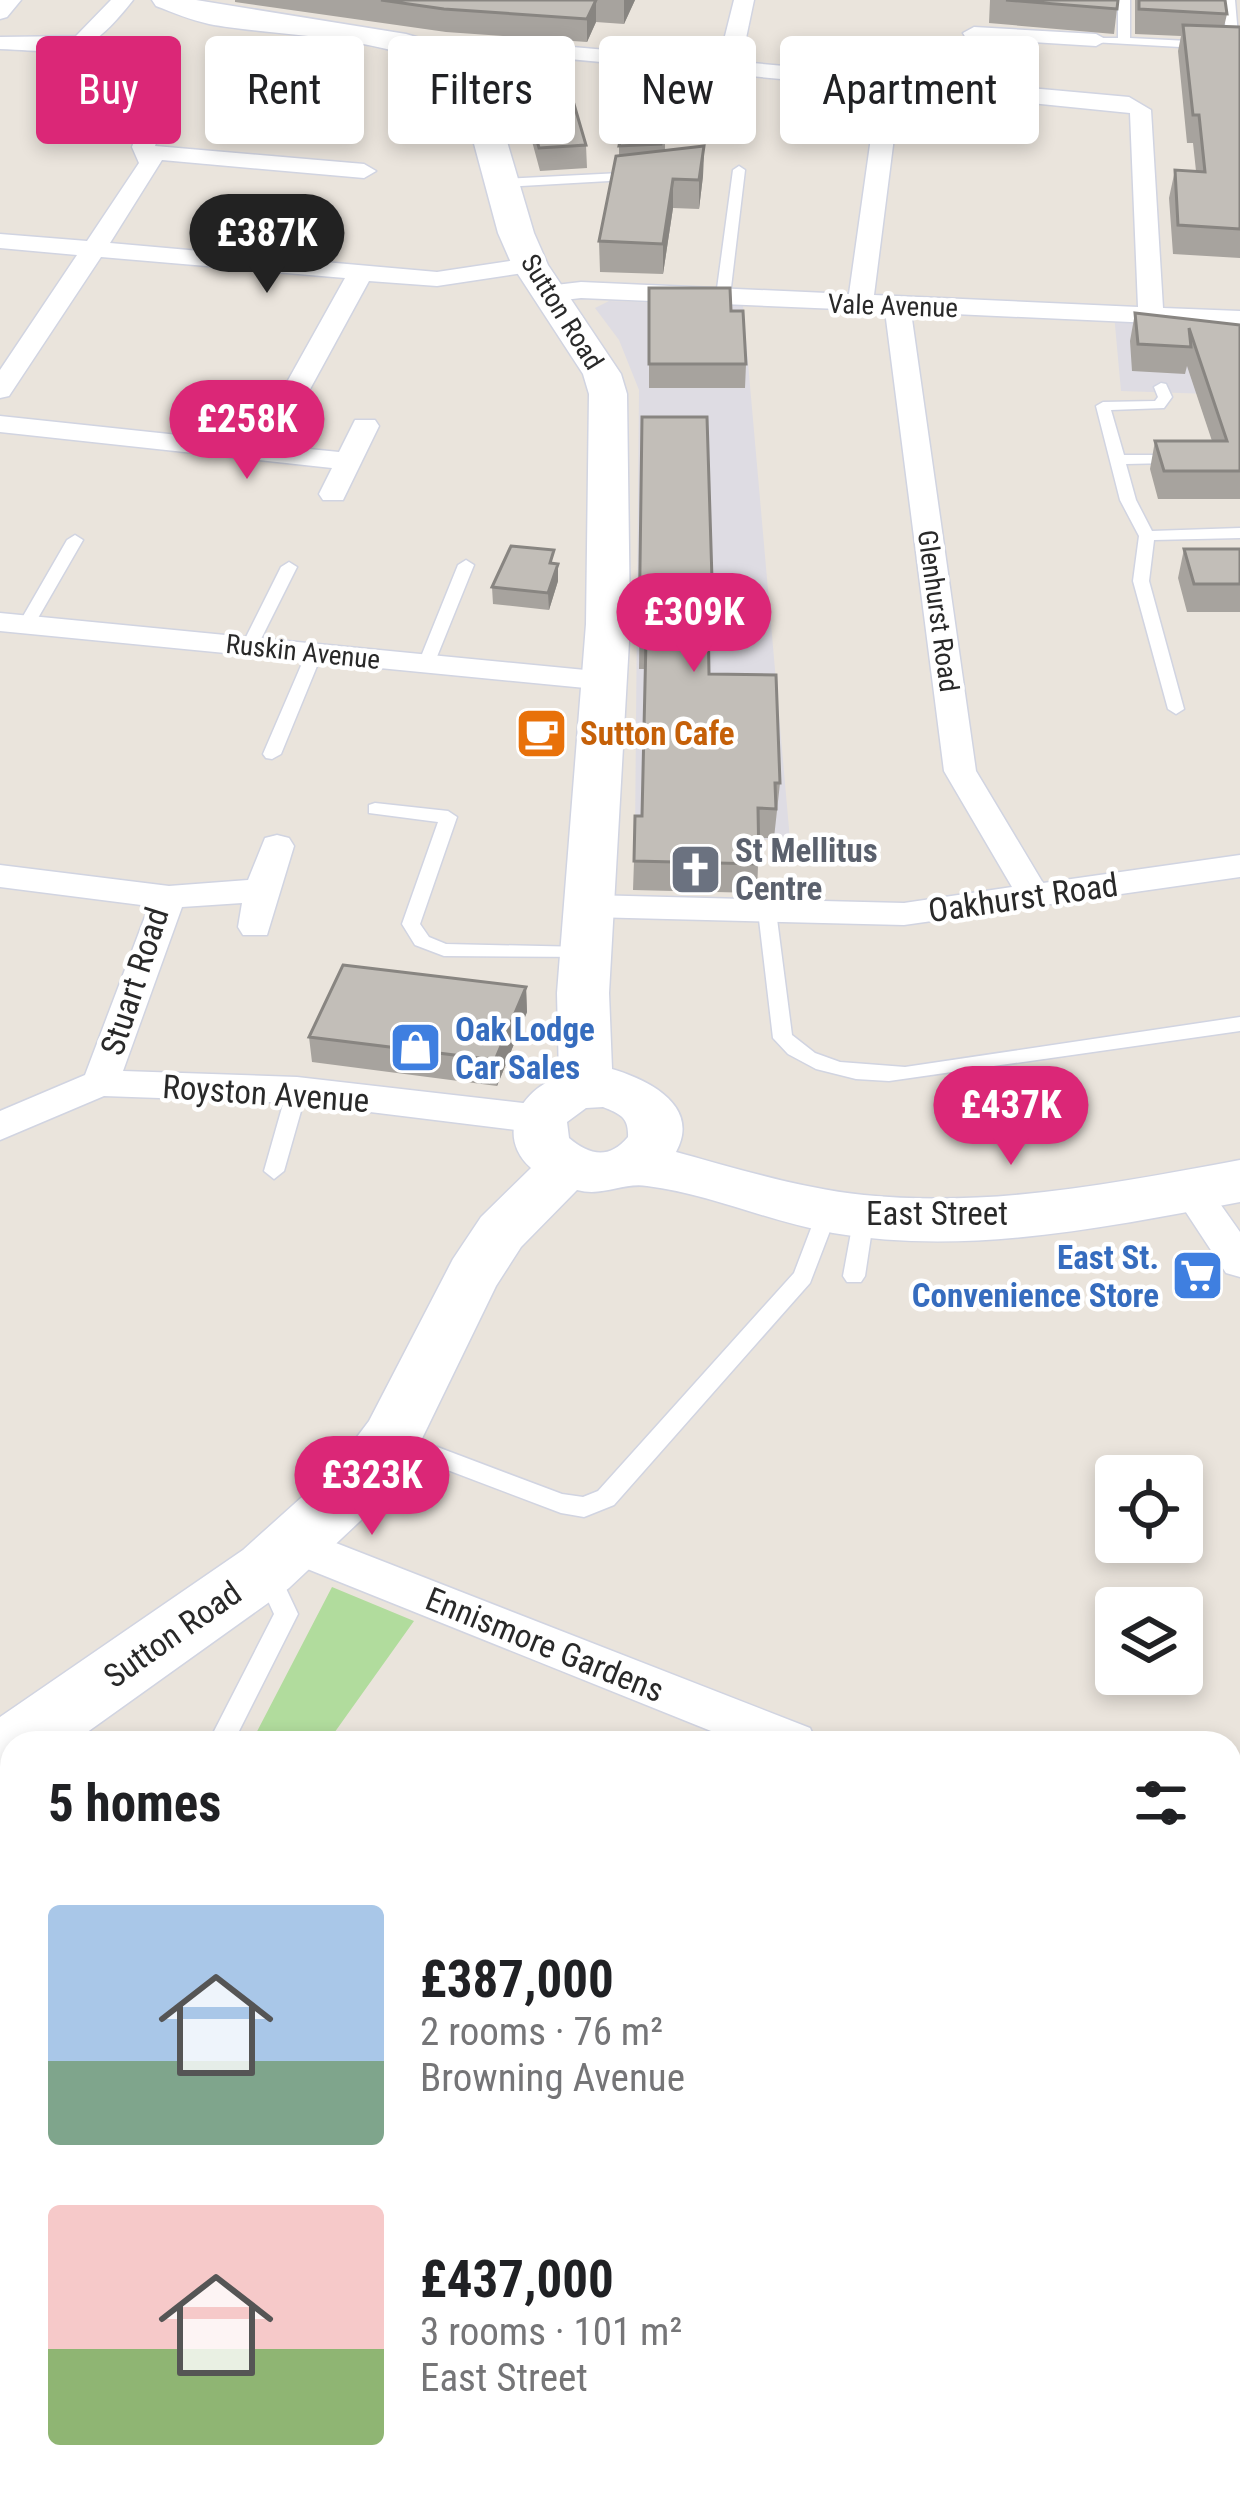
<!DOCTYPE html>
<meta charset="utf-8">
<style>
:root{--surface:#fff;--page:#f6f6f6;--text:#202124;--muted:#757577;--accent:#db2777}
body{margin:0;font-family:"Roboto Condensed",sans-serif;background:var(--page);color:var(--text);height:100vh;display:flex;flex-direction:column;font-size:45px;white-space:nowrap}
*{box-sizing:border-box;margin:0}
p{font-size:39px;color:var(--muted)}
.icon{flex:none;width:66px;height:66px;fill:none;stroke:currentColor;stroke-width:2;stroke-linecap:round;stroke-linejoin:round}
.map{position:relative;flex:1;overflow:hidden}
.panel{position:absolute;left:0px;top:1731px;width:1242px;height:771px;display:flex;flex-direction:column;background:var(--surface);border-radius:36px 36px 0 0;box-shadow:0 6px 18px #0003}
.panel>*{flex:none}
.hud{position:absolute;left:36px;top:36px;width:1170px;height:108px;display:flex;gap:24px}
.buttons{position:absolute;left:1095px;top:1455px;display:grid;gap:24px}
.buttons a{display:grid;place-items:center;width:108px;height:108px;border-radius:12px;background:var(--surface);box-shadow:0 6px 18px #0003;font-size:60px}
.price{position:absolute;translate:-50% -102px;padding:0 27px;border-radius:42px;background:var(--accent);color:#fff;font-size:39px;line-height:78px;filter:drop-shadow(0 3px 6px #0008)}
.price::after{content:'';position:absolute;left:50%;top:72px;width:36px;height:27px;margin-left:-18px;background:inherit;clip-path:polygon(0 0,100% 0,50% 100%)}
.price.on{background:#222;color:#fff}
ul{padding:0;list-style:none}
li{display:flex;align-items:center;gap:36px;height:300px;padding:0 48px}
li span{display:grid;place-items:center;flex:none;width:336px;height:240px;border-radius:12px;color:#555}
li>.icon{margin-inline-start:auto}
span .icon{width:144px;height:144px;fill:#fffc;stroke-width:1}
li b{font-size:51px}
h2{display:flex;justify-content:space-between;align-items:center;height:144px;padding:0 48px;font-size:51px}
.tag{padding:0 42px;border-radius:12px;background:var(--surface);box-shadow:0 6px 18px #0003;font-size:42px;line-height:108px}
.tag.on{background:var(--accent);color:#fff}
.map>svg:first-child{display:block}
.industrial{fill:#dedce3}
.green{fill:#b1dc9d}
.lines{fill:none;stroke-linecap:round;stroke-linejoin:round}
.lane-casing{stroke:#d1d4e1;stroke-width:3}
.street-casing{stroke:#d1d4e1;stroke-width:3}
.secondary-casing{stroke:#d1d4e1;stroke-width:3}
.lane{fill:#fff;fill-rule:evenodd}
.street{fill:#fff;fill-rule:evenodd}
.secondary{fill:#fff;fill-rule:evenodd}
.wall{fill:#a7a39e}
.shaded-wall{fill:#888581}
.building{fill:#c2beb8;stroke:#888581;stroke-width:3}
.labels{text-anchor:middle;stroke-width:9;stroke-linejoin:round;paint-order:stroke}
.far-street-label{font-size:27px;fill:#292929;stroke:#fff}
.food-label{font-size:33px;font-weight:bold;fill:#c56008;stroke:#fff;text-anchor:start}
.worship-label{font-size:33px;font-weight:bold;fill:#5b616d;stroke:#fff;text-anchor:start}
.street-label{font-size:33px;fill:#292929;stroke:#fff}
.shop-label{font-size:33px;font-weight:bold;fill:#366cbe;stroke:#fff;text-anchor:start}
</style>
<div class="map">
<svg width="1240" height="2501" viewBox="0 0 1240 2501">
<rect width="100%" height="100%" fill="#eae4dc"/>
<path class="industrial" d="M 609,301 L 743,306 L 790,840 L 635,837 L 639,390 L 619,340 L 595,308 Z
M 1114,314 L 1240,319 L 1240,395 L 1121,391 Z"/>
<path class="green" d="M 332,1587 L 414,1621 L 327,1743 L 251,1743 Z
M 12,1810 L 12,2490 L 1230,2490 L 1230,2267 L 1240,2272 L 1240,2501 L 0,2501 L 0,1817 Z"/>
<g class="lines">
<defs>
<path id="lane" d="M 1118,0 L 1130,0 L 1130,38 L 1227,43 L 1223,0 L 1235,0 L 1239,47 L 1233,50 L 1092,42 L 1092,38 L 1118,38 Z
M 739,166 L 745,170 L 730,296 L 723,300 L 716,296 L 733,170 Z
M 640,172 L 644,173 L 644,179 L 503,187 L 497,183 L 503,179 Z
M 1161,383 L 1166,384 L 1172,397 L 1164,408 L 1111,410 L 1124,455 L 1170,455 L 1177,459 L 1170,463 L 1126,464 L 1136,500 L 1152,531 L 1240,528 L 1240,538 L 1154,540 L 1149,581 L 1184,709 L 1176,714 L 1168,709 L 1133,581 L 1139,536 L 1120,500 L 1096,406 L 1103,402 L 1155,401 L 1158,397 L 1154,387 Z
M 75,535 L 83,540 L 34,625 L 32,628 L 20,628 L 18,625 L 67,540 Z
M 466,560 L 474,565 L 434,664 L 432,667 L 420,667 L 418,664 L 458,565 Z
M 289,562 L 297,567 L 257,647 L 255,650 L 243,650 L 241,647 L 281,567 Z
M 314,649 L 322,654 L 281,754 L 272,759 L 266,758 L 263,754 L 306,654 Z
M 375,803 L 448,811 L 457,817 L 420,924 L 429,937 L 446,944 L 585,947 L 592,949 L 594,953 L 592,957 L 444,956 L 415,945 L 402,924 L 438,822 L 369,813 L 369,805 Z
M 767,905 L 776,911 L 792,1035 L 815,1053 L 840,1062 L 905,1067 L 1240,1017 L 1240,1031 L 889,1081 L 856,1079 L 816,1069 L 788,1054 L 773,1038 L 758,911 Z
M 297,1083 L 307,1090 L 284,1171 L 274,1179 L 264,1171 L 287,1090 Z
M 828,1202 L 838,1210 L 810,1283 L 614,1505 L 584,1517 L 561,1513 L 387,1447 L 384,1440 L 387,1433 L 395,1431 L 562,1494 L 583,1497 L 598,1491 L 794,1273 L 818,1210 Z
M 864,1208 L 874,1216 L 865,1276 L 861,1282 L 847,1282 L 843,1276 L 854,1216 Z
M 266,1560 L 274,1563 L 298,1614 L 233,1743 L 208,1743 L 274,1614 L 254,1570 L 258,1563 Z"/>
<path id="street" d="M 0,0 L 21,0 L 7,17 L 0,19 Z
M 111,0 L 133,0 C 85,61 73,52 0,49 L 0,37 L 76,36 Z
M 734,0 L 754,0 L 741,62 L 1129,97 L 1151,110 L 1163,308 L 1240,311 L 1240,327 L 911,312 L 976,771 L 1043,883 L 1240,855 L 1240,877 L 904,925 L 590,917 L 578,914 L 573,906 L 578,898 L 590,895 L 904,903 L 1012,887 L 944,771 L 885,311 L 581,298 L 547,302 L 534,294 L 547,286 L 581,282 L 849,294 L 878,88 L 504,53 L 446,64 L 435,57 L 478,42 L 504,41 L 719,60 ZM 900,90 L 1130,113 L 1138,307 L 874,295 Z
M 974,27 L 1096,34 L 1107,40 L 1096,46 L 966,38 L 963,33 Z
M 162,87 L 173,94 L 155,146 L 364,164 L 376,171 L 364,178 L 162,160 L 110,243 L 437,272 L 530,258 L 542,265 L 530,272 L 437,286 L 369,281 L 279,446 L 339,452 L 355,420 L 375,420 L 379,426 L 343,500 L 323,500 L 319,494 L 332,468 L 0,432 L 0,416 L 253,443 L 345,278 L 101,257 L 9,396 L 0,398 L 0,370 L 77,255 L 0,248 L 0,234 L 87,241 L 139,163 L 132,147 L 151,94 Z
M 0,613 L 606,672 L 621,681 L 606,690 L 0,631 Z
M 277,835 L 289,838 L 294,846 L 267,935 L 243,935 L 238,927 L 242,903 L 182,907 L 123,1071 L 297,1077 L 540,1105 L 553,1109 L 559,1119 L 553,1129 L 540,1133 L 297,1103 L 104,1096 L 0,1140 L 0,1111 L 85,1075 L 149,906 L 0,887 L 0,865 L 169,886 L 248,880 L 265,838 Z
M 1191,1177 L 1204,1181 L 1240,1232 L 1240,1277 L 1226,1273 L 1172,1191 L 1178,1181 Z
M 295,1527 L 810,1728 L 817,1743 L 741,1743 L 280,1558 L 273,1545 L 280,1532 Z
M 1230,1893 L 1240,1897 L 1240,1943 L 1230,1939 Z"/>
<path id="secondary" d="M 152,0 L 196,0 L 406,34 L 447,46 L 472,61 L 490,84 L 534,233 L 548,265 L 621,374 L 627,394 L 630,624 L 609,993 L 612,1069 C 649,1080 701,1106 676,1152 C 738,1169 800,1188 864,1195 C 991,1208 1116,1183 1240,1160 L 1240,1202 C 1107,1227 968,1256 833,1233 C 770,1222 710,1194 647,1186 C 624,1182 603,1197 577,1190 L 521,1247 L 496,1286 L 413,1457 L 376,1506 L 289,1588 L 72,1743 L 12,1743 L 12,1771 L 0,1767 L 0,1717 L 243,1550 L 332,1470 L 369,1421 L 453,1259 L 481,1217 L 531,1168 C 495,1136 520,1090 559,1077 L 557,993 L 586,624 L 589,394 L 583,374 L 512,265 L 498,233 L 458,84 C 415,35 274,37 209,24 C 191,20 174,13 156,6 ZM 603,1107 C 620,1114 629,1117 628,1137 C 609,1160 589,1155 569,1138 L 567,1122 L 586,1108 Z"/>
</defs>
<use href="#lane" class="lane-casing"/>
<use href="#street" class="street-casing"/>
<use href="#secondary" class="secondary-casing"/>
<use href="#lane" class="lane"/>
<use href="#street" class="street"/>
<use href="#secondary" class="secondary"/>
</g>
<path class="wall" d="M 235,0 L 635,0 L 624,24 L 596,22 L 587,42 L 446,32 L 235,2 Z
M 990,0 L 1118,0 L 1114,34 L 989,23 Z
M 1135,0 L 1225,0 L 1227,14 L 1224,27 L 1240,31 L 1240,258 L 1173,254 L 1169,198 L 1175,170 L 1196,171 L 1193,143 L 1187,143 L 1178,51 L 1181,36 L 1135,34 Z
M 525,97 L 586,145 L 587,168 L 540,171 L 526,119 Z
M 665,131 L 665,150 L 704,146 L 703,176 L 699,209 L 673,208 L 663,274 L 600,272 L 599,241 L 619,155 L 619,146 Z
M 649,288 L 731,311 L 746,364 L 745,388 L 649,388 Z
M 1135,313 L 1240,325 L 1240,499 L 1158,499 L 1150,469 L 1155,441 L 1212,441 L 1187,366 L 1185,374 L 1132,371 L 1130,341 Z
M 642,417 L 713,612 L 712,641 L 708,641 L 709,674 L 780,783 L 774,838 L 759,838 L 757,893 L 633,890 L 634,861 L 642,816 L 646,669 L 639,669 Z
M 1184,549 L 1240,549 L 1240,612 L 1187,612 L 1178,578 Z
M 555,563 L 558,564 L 558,581 L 549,610 L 493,604 L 492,587 Z
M 526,987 L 527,1012 L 497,1086 L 312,1062 L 309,1037 Z"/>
<path class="shaded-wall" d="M 596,0 L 596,22 L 587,42 L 587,19 Z
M 624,0 L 635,0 L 624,24 Z
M 704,146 L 703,176 L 699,209 L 699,180 Z
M 673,179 L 673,208 L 663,274 L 663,244 Z
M 558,564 L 558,581 L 549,610 L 548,593 Z
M 526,987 L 527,1012 L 497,1086 L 495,1060 Z"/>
<path class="building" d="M 381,0 L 596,0 L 587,19 L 444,9 Z
M 1006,0 L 1118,0 L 1117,9 Z
M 1139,0 L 1225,0 L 1227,14 L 1139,9 Z
M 1183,25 L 1240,27 L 1240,229 L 1178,225 L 1175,170 L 1205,172 L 1199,115 L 1193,115 Z
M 571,94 L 586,145 L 539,148 L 525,97 Z
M 660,118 L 665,131 L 661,144 L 619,146 L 624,120 Z
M 704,146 L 699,180 L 673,179 L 663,244 L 599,241 L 616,156 Z
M 649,288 L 730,288 L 731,311 L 743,311 L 746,364 L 649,364 Z
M 1135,313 L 1240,325 L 1240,471 L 1164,471 L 1155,441 L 1227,441 L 1189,328 L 1191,347 L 1138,344 Z
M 642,417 L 707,417 L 713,612 L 708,612 L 709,674 L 776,675 L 780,783 L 775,783 L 776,809 L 758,808 L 759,864 L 634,861 L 635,816 L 642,816 L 646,640 L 639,640 Z
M 511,546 L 554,550 L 550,563 L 558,564 L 548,593 L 492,587 Z
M 1184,549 L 1240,549 L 1240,584 L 1194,584 Z
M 343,965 L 526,987 L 495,1060 L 309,1037 Z"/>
<defs>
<symbol id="cafe-square" viewBox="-11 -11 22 22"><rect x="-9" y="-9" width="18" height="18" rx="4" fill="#e8710a" stroke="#fff"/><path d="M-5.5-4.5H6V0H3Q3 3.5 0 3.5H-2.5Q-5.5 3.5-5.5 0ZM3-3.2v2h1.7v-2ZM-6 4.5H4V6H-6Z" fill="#fff"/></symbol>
<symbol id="church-square" viewBox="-11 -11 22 22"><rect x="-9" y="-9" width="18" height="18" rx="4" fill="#6b7280" stroke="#fff"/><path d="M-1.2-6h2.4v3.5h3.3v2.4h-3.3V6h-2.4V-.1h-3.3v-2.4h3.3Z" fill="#fff"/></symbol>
<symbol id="shop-square" viewBox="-11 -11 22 22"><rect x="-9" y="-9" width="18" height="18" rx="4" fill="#3f7fe0" stroke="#fff"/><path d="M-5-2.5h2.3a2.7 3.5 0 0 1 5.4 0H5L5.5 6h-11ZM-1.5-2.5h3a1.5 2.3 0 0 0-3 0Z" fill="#fff"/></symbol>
<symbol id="supermarket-square" viewBox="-11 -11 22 22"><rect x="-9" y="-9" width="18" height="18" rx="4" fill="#3f7fe0" stroke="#fff"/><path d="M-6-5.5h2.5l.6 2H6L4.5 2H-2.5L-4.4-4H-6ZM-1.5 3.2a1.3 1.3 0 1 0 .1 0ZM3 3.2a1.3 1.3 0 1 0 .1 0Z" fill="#fff"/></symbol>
</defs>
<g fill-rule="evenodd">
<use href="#cafe-square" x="512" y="704" width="59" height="59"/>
<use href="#church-square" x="666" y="840" width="59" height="59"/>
<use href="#shop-square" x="386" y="1018" width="59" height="59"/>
<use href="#supermarket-square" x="1168" y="1246" width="59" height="59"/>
</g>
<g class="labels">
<g class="far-street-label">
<text transform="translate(893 306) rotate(2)" y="9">Vale Avenue</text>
<text transform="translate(562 312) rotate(58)" y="9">Sutton Road</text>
<text transform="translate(938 611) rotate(82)" y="9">Glenhurst Road</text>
<text transform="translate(303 652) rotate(6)" y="9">Ruskin Avenue</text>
</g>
<g class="food-label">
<text x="580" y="745">Sutton Cafe</text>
</g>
<g class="worship-label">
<text x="735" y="862">St Mellitus<tspan x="735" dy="38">Centre</tspan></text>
</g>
<g class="street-label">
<text transform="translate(1023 897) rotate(-8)" y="12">Oakhurst Road</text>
<text transform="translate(134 981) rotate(-72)" y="12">Stuart Road</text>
<text transform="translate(266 1093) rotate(4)" y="12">Royston Avenue</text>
<text x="937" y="1225">East Street</text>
<text transform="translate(172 1634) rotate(-35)" y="12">Sutton Road</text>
<text transform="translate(545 1644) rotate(22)" y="12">Ennismore Gardens</text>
</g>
<g class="shop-label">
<text x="455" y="1041">Oak Lodge<tspan x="455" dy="38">Car Sales</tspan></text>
<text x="1159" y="1269" text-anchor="end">East St.<tspan x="1159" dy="38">Convenience Store</tspan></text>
</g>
</g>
</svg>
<div class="buttons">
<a><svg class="icon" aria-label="locate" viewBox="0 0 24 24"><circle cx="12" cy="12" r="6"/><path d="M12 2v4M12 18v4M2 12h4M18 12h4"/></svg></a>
<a><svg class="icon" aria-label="layers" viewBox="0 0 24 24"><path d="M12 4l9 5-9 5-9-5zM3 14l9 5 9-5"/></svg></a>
</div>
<b class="price on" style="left:267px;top:296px">£387K</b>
<b class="price" style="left:247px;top:482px">£258K</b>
<b class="price" style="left:694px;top:675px">£309K</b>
<b class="price" style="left:1011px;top:1168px">£437K</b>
<b class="price" style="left:372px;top:1538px">£323K</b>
<div class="hud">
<a class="tag on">Buy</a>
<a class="tag">Rent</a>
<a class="tag">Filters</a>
<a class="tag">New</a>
<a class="tag">Apartment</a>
</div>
<section class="panel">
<h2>5 homes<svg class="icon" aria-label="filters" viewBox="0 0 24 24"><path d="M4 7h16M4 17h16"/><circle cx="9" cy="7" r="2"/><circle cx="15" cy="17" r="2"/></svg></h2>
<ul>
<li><span style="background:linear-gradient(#a9c7e8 65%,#7fa58c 0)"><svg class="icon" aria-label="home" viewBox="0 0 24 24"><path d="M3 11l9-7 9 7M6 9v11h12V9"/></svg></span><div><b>£387,000</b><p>2 rooms · 76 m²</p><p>Browning Avenue</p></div></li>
<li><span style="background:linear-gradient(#f6c9c9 60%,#8fb573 0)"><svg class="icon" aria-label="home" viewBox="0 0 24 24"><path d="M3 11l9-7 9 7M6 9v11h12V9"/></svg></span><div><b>£437,000</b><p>3 rooms · 101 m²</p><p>East Street</p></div></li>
</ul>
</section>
</div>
